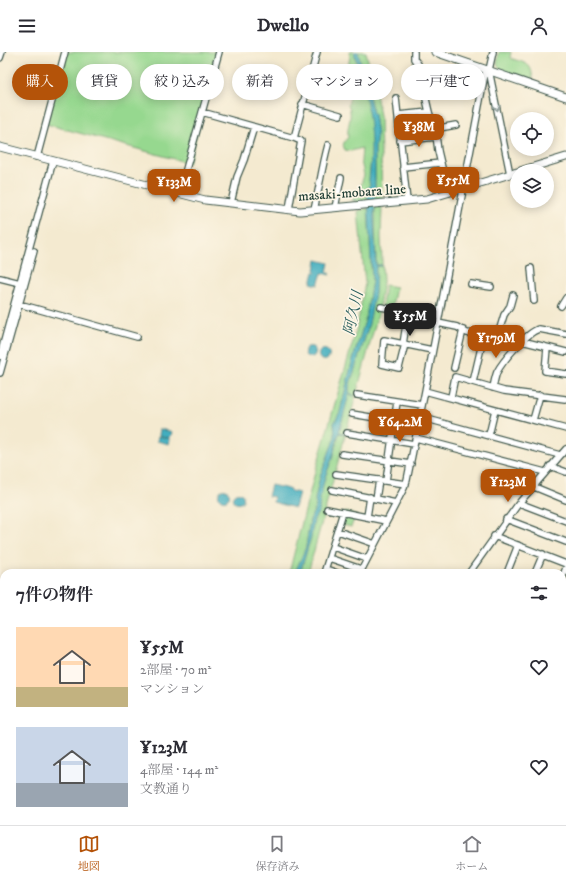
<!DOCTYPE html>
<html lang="ja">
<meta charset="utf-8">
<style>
:root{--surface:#fff;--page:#f7f7f7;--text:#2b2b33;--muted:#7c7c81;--line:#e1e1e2;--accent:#b45309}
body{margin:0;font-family:"IM FELL DW Pica","Noto Serif JP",serif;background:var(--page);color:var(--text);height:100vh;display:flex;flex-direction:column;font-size:15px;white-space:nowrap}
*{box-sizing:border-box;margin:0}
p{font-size:13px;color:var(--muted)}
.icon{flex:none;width:22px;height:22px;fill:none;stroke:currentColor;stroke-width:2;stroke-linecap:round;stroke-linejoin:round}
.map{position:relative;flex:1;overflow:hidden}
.drawer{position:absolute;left:0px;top:517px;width:566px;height:256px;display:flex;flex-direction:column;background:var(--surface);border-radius:12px 12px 0 0;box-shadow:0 2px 10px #0003}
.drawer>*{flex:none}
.guide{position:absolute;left:12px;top:12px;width:542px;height:36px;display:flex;gap:8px}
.tools{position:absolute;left:510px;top:60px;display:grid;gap:8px}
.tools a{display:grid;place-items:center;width:44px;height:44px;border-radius:50%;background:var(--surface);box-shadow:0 2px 10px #0003;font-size:20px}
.price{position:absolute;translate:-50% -34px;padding:0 9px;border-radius:8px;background:var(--accent);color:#fff;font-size:13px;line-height:26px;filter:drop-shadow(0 1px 2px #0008)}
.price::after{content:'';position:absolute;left:50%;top:24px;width:12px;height:9px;margin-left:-6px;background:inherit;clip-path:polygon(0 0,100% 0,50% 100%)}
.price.active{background:#222;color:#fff}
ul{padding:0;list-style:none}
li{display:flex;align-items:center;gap:12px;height:100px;padding:0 16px}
li span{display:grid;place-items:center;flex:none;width:112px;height:80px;border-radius:0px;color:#555}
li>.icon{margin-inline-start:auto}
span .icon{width:48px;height:48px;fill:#fffc;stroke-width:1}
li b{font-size:17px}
h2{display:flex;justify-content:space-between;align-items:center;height:48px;padding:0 16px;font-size:17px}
.pill{padding:0 14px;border-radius:18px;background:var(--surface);box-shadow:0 2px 10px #0003;font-size:14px;line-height:36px}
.pill.active{background:var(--accent);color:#fff}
header{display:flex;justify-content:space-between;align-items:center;height:52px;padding:0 16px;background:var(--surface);font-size:18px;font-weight:800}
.dock{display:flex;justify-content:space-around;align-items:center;height:56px;border-top:1px solid var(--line);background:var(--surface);font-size:11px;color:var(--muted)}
.dock a{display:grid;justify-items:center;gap:2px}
.dock .active{color:var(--accent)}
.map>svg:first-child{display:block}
.green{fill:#96d88f;stroke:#5a8a62}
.water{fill:#42aebf;stroke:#30767a}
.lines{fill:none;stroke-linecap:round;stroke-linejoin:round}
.minor-casing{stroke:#3f574b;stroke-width:8}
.major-casing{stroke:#3f574b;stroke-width:9}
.minor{stroke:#fff;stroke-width:5.5}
.major{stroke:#fff;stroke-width:7}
.oneway{stroke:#8f9e9a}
.labels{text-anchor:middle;stroke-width:3.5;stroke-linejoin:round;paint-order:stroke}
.street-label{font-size:14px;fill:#1f3d34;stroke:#fcf5e5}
.water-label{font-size:15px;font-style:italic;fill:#2a5f5e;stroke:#fcf5e5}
</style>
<header><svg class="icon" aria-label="menu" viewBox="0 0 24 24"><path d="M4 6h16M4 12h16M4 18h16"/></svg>Dwello<svg class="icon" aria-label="person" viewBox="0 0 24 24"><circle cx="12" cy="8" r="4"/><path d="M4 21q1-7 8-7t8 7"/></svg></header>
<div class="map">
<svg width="566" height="773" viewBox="0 0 566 773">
<rect width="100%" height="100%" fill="#fcf5e5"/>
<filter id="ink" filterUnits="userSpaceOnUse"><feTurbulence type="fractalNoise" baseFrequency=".025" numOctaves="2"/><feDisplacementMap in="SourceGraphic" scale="8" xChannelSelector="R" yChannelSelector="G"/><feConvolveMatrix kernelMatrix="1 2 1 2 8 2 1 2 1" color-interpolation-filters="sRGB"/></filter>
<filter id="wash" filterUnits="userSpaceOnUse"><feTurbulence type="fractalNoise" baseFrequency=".012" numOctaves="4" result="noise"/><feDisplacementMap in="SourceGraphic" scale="16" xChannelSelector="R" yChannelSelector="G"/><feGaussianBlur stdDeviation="0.9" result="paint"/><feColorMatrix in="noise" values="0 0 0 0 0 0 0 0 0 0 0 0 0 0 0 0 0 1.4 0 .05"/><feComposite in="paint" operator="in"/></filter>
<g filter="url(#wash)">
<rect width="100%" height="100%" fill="#f4ead0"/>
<path class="green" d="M 66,0 L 219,0 L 189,111 L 46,72 Z
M 349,0 L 354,0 C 361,25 370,52 371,78 C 372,88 371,99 371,109 C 370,117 368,126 370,134 L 366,138 L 368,150 L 357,150 L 352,148 L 360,136 L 364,123 L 361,109 L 362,96 L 351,99 L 345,98 C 341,91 345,90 348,85 C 346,74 354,64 348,53 L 350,45 L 344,31 L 345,27 L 343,18 L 344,14 L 348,14 L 350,5 Z
M 358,0 L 366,0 L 375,36 L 380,64 L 382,148 L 375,149 L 375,96 L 377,83 L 374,62 L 373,61 Z
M 499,0 L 511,0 L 510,6 C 527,12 532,10 533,30 L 502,19 L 497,12 Z
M 375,155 L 382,155 L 381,185 L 383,230 L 378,262 L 308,521 L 300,521 L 311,485 L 314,467 L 319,459 L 320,446 L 325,425 L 332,407 L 339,381 L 345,382 L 339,380 L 349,342 L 355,344 L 349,341 L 349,335 L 368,276 L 375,241 L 376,214 L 381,214 L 381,213 L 376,213 Z
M 368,156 L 372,229 L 366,266 L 352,310 L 340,360 L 334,371 L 335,385 L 320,425 L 315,448 L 316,454 L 310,468 L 306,495 L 295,521 L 289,521 L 315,420 L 356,279 L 365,231 L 358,159 Z
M 385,233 L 396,235 L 392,255 L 382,254 Z
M 345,460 L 356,463 L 351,475 L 340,472 Z
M 272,769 L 365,769 L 364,773 L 273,773 L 271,772 Z"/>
<path class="water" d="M 354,0 L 358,0 L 373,61 L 374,62 L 377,83 L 375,96 L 375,144 L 374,165 L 376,213 L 382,213 L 382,214 L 376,214 L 375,241 L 368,276 L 349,335 L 349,341 L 355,344 L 349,342 L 339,380 L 346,381 L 339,381 L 332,407 L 325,425 L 320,446 L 319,459 L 314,467 L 311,485 L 300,521 L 295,521 L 306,495 L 310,468 L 316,454 L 315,448 L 320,425 L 335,385 L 334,371 L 340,360 L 352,310 L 366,266 L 372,229 L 368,145 L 366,139 L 353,149 L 370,134 L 369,128 C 375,81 367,45 354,0 Z
M 317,208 L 329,211 L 327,220 L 330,221 L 330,223 L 322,221 L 318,233 L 311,231 L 314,220 L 317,220 L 315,218 Z
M304.5 300a5.5 5.5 0 1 1 11 0a5.5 5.5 0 1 1-11 0Z
M318.5 303a5.5 5.5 0 1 1 11 0a5.5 5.5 0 1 1-11 0Z
M 160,377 L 172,380 L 171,384 L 169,386 L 159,383 Z
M 158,384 L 168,386 L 170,388 L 169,392 L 157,389 Z
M 497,420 L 518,425 L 515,439 L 494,434 Z
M 271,433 L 289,437 L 291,439 L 299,441 L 295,456 L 273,450 L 274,445 L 268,444 Z
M218.5 443a5.5 5.5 0 1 1 11 0a5.5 5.5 0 1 1-11 0Z
M232.5 446a5.5 5.5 0 1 1 11 0a5.5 5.5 0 1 1-11 0Z"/>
</g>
<g filter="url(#ink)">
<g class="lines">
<defs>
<path id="minor" d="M 414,0 L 414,7 L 418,12 L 429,60 L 436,83 L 438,99 L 448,141
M 0,6 L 2,0
M 489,18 L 510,122
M 310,26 L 343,35
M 396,46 L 407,149
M 302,52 L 340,63
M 202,60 L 294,86 L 301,89 L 289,157
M 398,63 L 429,60
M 434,77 L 456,73
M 294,86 L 317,0
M 400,89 L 436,85
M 37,105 L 65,0
M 403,115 L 441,111
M 179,142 L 219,0
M 231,151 L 237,125 L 244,108 L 254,75
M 335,156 L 341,126
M 314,158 C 319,137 322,115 328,93
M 531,216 L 534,249
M 0,226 L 20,231
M 471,232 L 491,235
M 19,252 L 137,285
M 561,254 L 566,246
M 381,255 L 439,265
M 438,271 L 457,275 L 467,281 L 518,288 L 566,300
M 497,286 L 504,263 L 510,254 L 513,243
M 403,292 L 408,260
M 405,292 L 399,316 L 382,312 L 384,288 L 432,298
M 547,296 L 545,319 L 566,322
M 0,304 L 53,109
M 454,316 L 463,278
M 0,321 L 34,199
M 473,330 L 484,283
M 493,336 C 494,331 495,325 497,320 C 502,310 527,280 539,277 L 566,282
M 425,339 L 566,377
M 357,343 L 422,353
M 451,345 L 455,325 L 504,339 L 565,347
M 352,362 L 418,373
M 420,365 L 560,403
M 533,368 L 540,343
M 347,381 L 414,392
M 489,383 L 495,358
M 416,386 L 545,420
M 342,402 L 411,412
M 550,414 L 566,420
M 336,422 L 406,432
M 386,429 L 397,350
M 532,434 L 566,448
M 332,438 L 396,451
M 376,447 L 379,428
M 519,451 L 566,469
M 327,457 L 386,469
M 367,465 L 370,445
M 506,467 L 566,490
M 338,479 L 375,492
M 494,484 L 566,512
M 333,495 L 367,507
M 329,506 L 361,517
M 326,517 L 337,521
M 324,521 L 343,460
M 360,521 L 404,436 L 407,428 L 425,339 L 485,22 L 489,18 L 493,0
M 469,521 L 519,451 L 566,397
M 507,521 L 518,493
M 535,521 L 543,502
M 562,526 L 566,516
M 562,550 L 566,552
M 562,599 L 566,589
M 562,636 L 566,637
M 562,669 L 566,659
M 562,706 L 566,707
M 562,740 L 566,730
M 559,769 L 566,772
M 0,771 L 8,773
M 367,773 L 369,769
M 418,773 L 419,769
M 465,773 L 467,769
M 494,773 L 495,769
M 522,773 L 523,769
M 549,773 L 551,769"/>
<path id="major" d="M 435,0 L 566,45
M 0,95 L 205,148 L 300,159 L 427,147 L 517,120
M 520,119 L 566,105"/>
</defs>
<use href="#minor" class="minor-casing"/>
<use href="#major" class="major-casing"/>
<use href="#minor" class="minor"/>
<use href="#major" class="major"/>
</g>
<defs><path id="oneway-chevron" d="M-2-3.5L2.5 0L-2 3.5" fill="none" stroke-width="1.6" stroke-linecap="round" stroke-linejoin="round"/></defs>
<use class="oneway" href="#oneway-chevron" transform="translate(497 56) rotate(78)"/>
</g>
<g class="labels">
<g class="street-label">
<text transform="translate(352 140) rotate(-4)" y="5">masaki-mobara line</text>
</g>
<g class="water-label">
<text transform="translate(353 261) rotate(-78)" y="5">阿久川</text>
</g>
</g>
</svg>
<div class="tools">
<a><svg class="icon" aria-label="locate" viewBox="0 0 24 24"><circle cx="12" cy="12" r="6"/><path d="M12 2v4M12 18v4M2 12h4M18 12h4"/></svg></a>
<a><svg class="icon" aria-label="layers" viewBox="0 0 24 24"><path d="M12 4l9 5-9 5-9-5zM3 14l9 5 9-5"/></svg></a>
</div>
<b class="price" style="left:419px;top:96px">¥38M</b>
<b class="price" style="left:453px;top:149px">¥55M</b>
<b class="price" style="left:174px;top:151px">¥133M</b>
<b class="price active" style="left:410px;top:285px">¥55M</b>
<b class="price" style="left:496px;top:307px">¥179M</b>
<b class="price" style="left:400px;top:391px">¥64.2M</b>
<b class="price" style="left:508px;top:451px">¥123M</b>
<div class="guide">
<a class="pill active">購入</a>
<a class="pill">賃貸</a>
<a class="pill">絞り込み</a>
<a class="pill">新着</a>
<a class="pill">マンション</a>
<a class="pill">一戸建て</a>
</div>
<section class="drawer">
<h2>7件の物件<svg class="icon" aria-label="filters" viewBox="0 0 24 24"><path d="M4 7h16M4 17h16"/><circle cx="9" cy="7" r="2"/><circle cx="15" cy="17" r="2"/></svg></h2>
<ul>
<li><span style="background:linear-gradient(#ffd9b3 75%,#c2b280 0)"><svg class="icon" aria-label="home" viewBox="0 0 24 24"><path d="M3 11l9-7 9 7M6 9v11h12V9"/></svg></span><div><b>¥55M</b><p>2部屋 · 70 m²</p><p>マンション</p></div><svg class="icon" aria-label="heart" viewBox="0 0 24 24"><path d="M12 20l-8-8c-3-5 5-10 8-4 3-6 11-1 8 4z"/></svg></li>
<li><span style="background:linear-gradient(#c9d6e8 70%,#9aa5b1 0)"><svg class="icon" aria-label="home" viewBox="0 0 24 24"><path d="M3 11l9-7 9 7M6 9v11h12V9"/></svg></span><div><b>¥123M</b><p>4部屋 · 144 m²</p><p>文教通り</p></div><svg class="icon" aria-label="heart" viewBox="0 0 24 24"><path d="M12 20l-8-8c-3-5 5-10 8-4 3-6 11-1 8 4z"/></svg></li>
</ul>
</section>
</div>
<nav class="dock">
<a class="active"><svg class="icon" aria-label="map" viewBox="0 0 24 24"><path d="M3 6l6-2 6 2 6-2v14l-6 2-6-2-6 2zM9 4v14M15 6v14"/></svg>地図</a>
<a><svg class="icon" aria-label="saved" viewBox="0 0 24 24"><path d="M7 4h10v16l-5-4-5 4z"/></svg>保存済み</a>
<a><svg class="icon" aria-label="home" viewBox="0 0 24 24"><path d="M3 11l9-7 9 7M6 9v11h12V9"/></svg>ホーム</a>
</nav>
